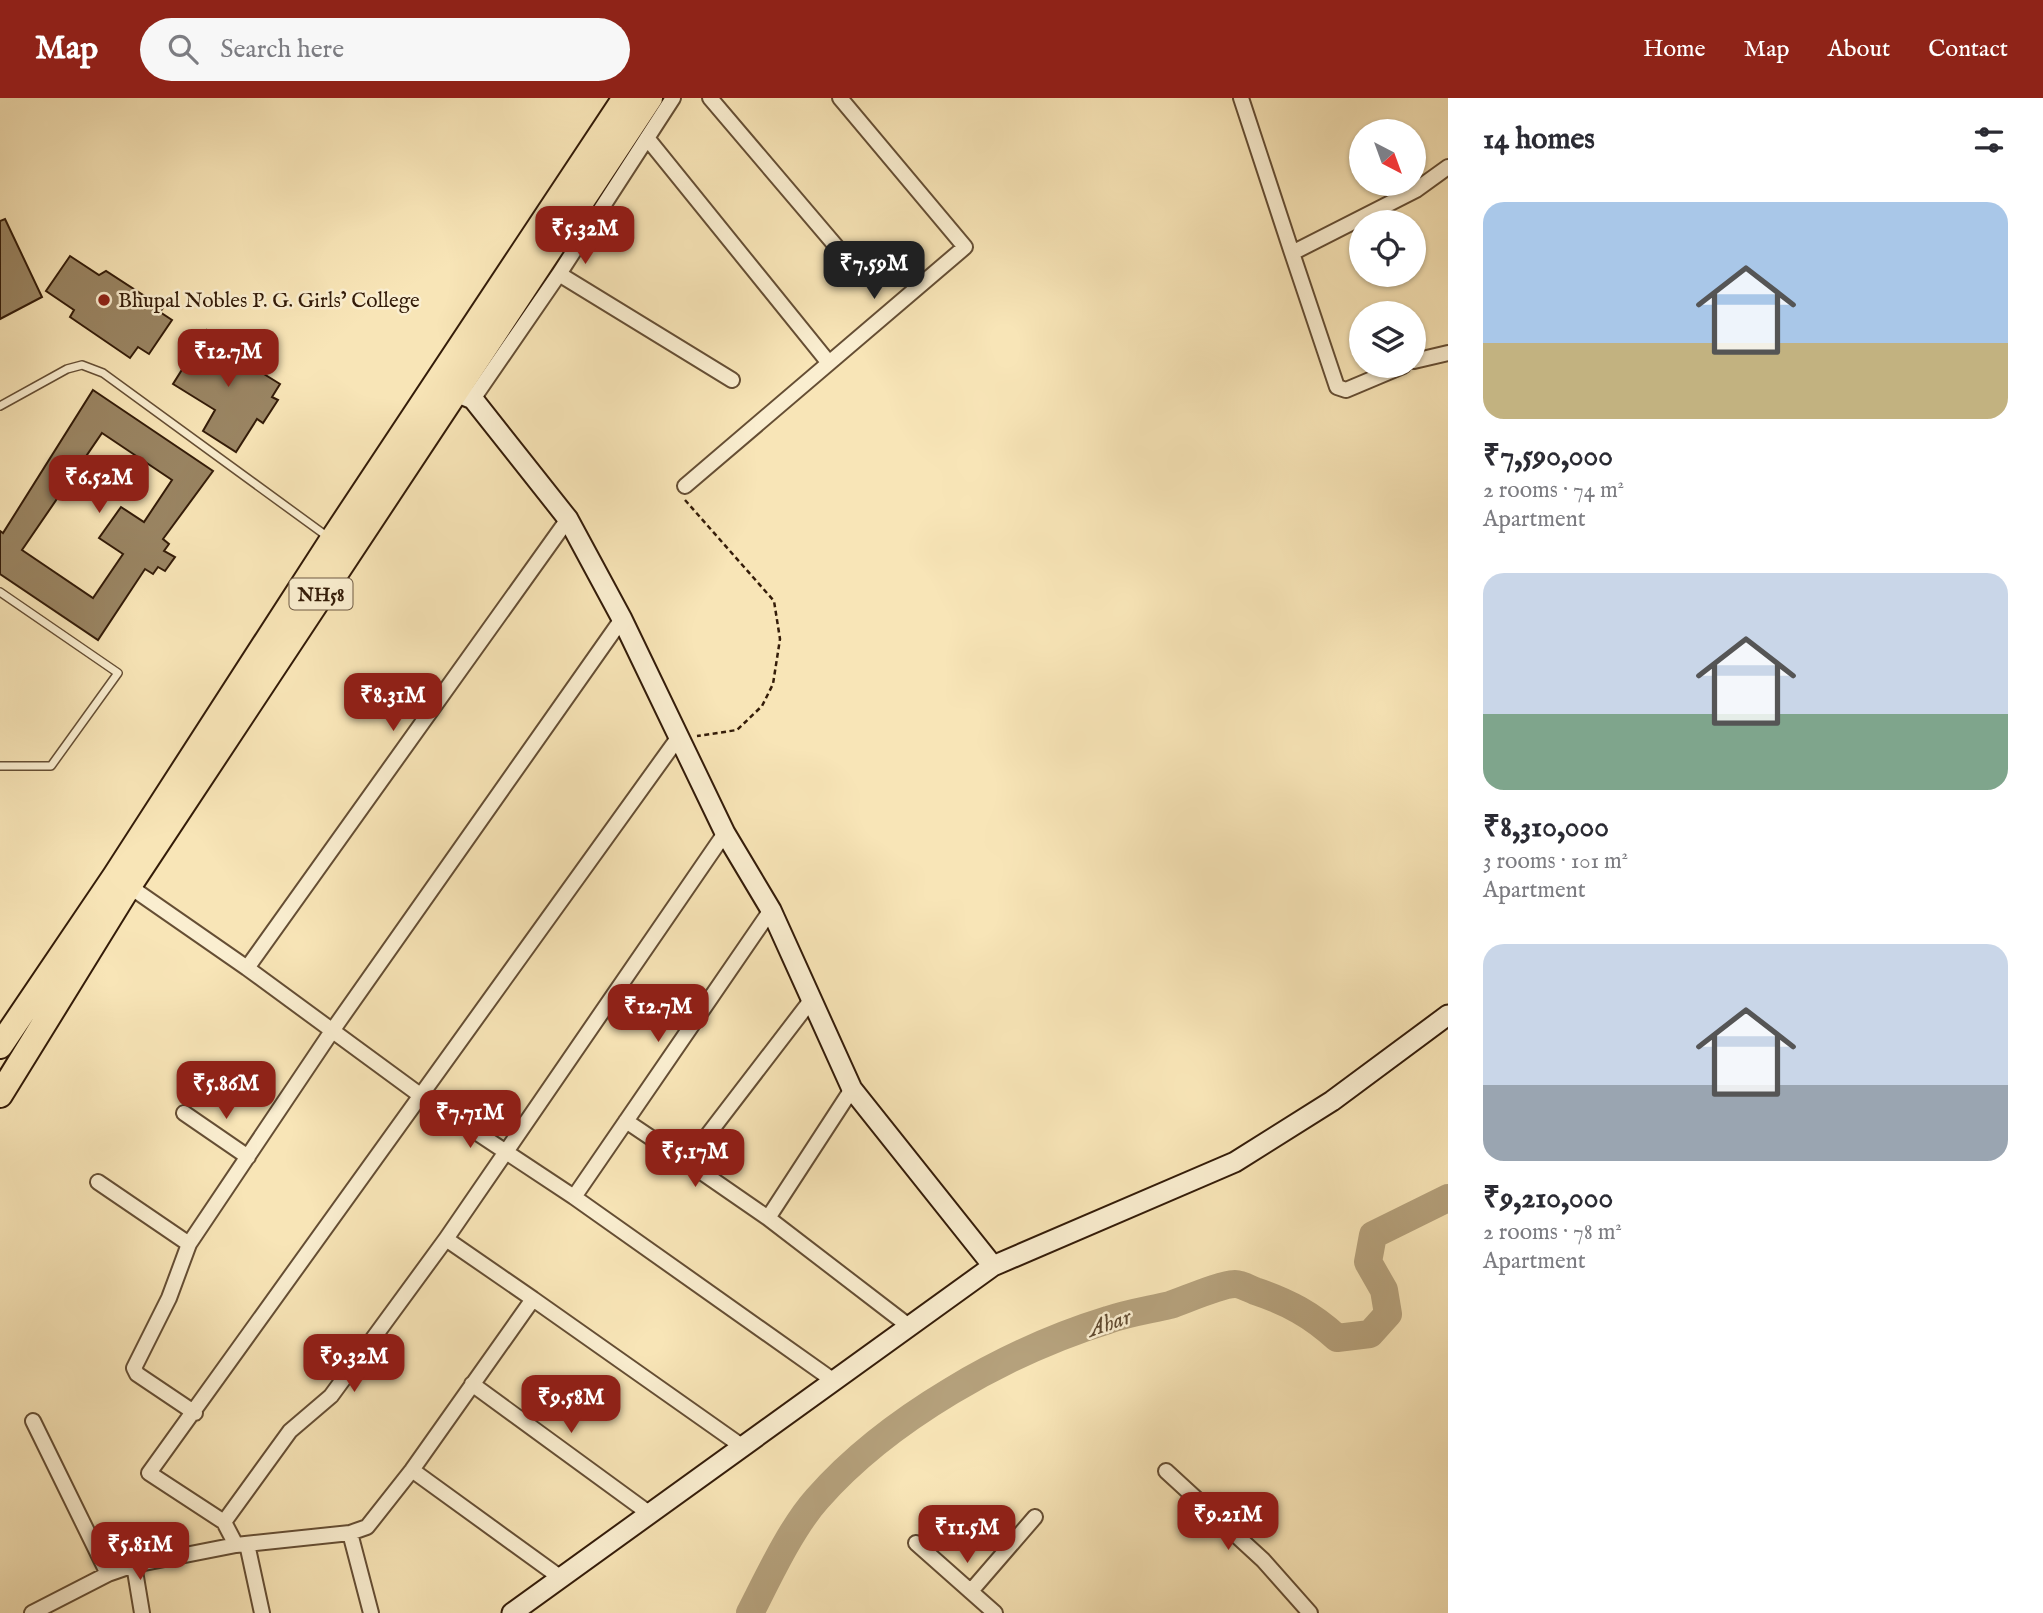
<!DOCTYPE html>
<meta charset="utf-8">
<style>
:root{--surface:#fff;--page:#f7f7f7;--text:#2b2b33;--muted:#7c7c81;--accent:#8f2418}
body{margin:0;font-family:"IM FELL English",serif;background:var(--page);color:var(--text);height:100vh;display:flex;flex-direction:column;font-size:26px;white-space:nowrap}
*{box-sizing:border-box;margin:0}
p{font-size:23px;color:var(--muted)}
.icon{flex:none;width:38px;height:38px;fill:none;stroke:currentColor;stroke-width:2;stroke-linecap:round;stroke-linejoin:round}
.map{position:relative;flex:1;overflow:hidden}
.sheet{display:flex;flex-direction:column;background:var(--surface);width:595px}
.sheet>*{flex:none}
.needle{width:46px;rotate:139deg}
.fabs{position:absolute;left:1349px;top:21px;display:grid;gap:14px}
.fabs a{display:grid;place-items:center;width:77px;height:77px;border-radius:50%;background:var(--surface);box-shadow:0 2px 5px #0004;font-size:35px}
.price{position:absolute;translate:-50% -60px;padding:0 16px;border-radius:14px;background:var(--accent);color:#fff;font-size:23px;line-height:46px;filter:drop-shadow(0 2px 4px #0008)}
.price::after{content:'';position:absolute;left:50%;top:42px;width:21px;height:16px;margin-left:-10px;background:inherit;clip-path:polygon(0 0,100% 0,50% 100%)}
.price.active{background:#222;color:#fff}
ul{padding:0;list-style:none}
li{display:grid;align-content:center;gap:14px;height:371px;padding:0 35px}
li span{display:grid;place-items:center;height:217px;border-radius:21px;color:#555}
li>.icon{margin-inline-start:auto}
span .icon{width:126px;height:126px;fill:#fffc;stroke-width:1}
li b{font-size:30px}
h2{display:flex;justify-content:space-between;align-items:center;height:84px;padding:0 35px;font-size:30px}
header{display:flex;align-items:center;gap:42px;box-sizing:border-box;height:98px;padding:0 35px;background:var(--accent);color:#fff}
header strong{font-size:33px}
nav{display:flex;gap:38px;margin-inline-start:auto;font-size:24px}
.search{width:490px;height:63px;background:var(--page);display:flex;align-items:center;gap:18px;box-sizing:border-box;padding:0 24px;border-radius:38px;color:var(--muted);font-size:26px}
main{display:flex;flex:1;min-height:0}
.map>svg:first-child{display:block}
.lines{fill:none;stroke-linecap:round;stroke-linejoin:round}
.river{stroke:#b5a17c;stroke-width:28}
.building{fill:#9a8563;stroke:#341c09;stroke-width:2;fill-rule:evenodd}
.lane-casing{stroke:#654e34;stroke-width:10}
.street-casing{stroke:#654e34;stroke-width:18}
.secondary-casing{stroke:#341c09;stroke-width:23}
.highway-casing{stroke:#341c09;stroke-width:28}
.path{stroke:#341c09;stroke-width:2.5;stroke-dasharray:5 3.5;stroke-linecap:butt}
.lane{stroke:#faeed0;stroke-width:7}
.street{stroke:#faeed0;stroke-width:14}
.secondary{stroke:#faeed0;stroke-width:19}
.highway{stroke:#f8e5b7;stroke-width:24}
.poi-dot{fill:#8f2418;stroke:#faeed0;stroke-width:2.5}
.labels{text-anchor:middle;stroke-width:5;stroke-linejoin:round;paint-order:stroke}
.shield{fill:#faeed0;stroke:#6f5b45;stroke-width:2}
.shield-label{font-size:19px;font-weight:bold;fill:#341c09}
.poi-label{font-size:21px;fill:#341c09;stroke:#faeed0;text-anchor:start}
.water-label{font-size:23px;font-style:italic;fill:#614b31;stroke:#faeed0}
</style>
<header>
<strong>Map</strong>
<div class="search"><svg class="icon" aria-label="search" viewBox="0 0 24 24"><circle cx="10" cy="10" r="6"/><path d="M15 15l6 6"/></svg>Search here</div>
<nav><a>Home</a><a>Map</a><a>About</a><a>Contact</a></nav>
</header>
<main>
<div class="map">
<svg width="1448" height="1515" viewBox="0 0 1448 1515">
<rect width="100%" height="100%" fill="#f8e5b7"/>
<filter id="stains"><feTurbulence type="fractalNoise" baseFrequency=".00286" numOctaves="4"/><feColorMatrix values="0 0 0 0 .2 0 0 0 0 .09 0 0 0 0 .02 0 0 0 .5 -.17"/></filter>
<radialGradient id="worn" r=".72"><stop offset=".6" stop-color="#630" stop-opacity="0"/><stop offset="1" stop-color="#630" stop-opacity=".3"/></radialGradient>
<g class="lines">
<path class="river" d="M 750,1515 C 768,1480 791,1430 817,1401 C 887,1321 1007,1253 1108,1222 C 1128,1215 1149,1212 1170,1207 C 1185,1202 1221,1186 1235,1186 C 1241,1186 1250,1191 1255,1193 C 1288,1204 1312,1217 1337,1240 L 1370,1236 L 1388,1216 L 1384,1192 L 1368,1164 L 1373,1137 L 1448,1100"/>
</g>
<path class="building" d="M 5,121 L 42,199 L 0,221 L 0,123 Z
M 70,158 L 99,177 L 106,173 L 163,210 L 160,214 L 172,222 L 149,256 L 138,249 L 130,260 L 70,219 L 74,212 L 46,193 Z
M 207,232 L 255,262 L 251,268 L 280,286 L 272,299 L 278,302 L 263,325 L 257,321 L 236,354 L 203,333 L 215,312 L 173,286 Z
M 93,292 L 213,373 L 163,441 L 169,446 L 164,453 L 175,459 L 165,473 L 158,469 L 153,476 L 145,471 L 98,542 L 0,476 L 0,433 L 3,435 ZM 102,335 L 172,382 L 144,424 L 121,409 L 99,440 L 123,456 L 93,500 L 22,452 Z"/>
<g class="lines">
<defs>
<path id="lane" d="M 0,308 L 67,271 L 82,267 L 103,275 L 328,439
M 0,494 L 118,575 L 51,668 L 0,668"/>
<path id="street" d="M 673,0 L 559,176 L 732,282
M 710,0 L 847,161
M 1241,0 L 1292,155 L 1416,92 L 1448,69
M 647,40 L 829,265
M 1292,155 L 1337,289 L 1346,292 L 1403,268
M 1414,263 L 1448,255
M 473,301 L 559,176
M 685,388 L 965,149 L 840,0
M 129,788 L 247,870 L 420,997 L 574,1099 L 834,1283
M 247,870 L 568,421
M 812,901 L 687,1064 L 768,1120 L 910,1229
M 184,1015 L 248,1059
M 626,1023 L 687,1064
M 98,1084 L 189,1146 L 332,933 L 622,521
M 574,1099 L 771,812
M 768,1120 L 852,991
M 189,1146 L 169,1200 L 134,1270 L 137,1276 L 195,1315
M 533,1201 L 743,1349
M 472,1286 L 650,1416
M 33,1323 L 108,1476
M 412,1372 L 561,1480
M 1166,1373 L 1263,1462 L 1310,1515
M 224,1424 L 290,1333 L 331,1298 L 446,1141
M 350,1435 L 371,1515
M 916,1445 L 995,1515
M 247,1446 L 262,1515
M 236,1447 L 224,1424 L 149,1375 L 678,640
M 134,1467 L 142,1515
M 971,1493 L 1035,1419
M 32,1515 L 108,1476 L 134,1467 L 236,1447 L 350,1435 L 367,1429 L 412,1372 L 533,1201 L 446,1141 L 725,735"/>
<path id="secondary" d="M 456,294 L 473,301 L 568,421 L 622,521 L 725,735 L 771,812 L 852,991 L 993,1168 L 512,1515
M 993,1168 L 1235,1064 L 1332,1003 L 1448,917"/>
<path id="highway" d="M 0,948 L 115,778 L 332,442 L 625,0
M 0,997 L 129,788 L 650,0"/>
</defs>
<use href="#lane" class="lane-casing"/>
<use href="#street" class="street-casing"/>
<use href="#secondary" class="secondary-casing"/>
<use href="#highway" class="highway-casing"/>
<path class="path" d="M 685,402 L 774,503 L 780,541 L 773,586 L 762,608 L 737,632 L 697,638"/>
<use href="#lane" class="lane"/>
<use href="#street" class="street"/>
<use href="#secondary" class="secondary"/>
<use href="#highway" class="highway"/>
</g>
<circle class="poi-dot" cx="104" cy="202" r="7"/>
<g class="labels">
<rect class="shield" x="289.5" y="480.5" width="63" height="31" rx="5"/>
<g class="shield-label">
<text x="321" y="503">NH58</text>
</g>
<g class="poi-label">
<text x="118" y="209">Bhupal Nobles P. G. Girls’ College</text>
</g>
<g class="water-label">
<text transform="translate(1109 1224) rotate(-19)" y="8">Ahar</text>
</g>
</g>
<rect width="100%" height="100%" filter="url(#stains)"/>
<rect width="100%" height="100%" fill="url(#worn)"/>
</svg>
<div class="fabs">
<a><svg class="needle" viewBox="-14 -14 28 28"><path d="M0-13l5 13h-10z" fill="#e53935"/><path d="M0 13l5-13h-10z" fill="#7c7c81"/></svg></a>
<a><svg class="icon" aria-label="locate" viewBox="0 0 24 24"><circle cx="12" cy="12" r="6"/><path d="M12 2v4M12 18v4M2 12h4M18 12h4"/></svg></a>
<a><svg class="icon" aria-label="layers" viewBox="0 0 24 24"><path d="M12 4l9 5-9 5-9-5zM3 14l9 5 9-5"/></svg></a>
</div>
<b class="price" style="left:585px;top:168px">₹5.32M</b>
<b class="price active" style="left:874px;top:203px">₹7.59M</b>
<b class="price" style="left:228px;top:291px">₹12.7M</b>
<b class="price" style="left:99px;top:417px">₹6.52M</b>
<b class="price" style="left:393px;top:635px">₹8.31M</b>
<b class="price" style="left:658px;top:946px">₹12.7M</b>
<b class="price" style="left:226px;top:1023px">₹5.86M</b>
<b class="price" style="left:470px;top:1052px">₹7.71M</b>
<b class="price" style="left:695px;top:1091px">₹5.17M</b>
<b class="price" style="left:354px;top:1296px">₹9.32M</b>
<b class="price" style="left:571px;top:1337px">₹9.58M</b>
<b class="price" style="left:1228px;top:1454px">₹9.21M</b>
<b class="price" style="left:967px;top:1467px">₹11.5M</b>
<b class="price" style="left:140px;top:1484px">₹5.81M</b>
</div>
<section class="sheet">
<h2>14 homes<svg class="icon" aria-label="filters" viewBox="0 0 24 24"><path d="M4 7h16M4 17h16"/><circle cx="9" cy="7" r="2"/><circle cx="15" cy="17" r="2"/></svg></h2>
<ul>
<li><span style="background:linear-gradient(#a9c7e8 65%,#c2b280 0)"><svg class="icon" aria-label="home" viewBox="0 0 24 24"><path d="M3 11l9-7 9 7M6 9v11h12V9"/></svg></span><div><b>₹7,590,000</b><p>2 rooms · 74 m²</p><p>Apartment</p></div></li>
<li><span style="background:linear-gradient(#c9d6e8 65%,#7fa58c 0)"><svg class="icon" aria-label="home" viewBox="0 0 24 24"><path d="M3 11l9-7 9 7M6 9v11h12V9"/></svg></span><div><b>₹8,310,000</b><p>3 rooms · 101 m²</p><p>Apartment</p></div></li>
<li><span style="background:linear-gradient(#c9d6e8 65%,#9aa5b1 0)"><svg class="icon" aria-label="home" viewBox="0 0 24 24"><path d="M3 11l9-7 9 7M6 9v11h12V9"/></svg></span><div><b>₹9,210,000</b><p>2 rooms · 78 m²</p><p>Apartment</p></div></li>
</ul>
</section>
</main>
